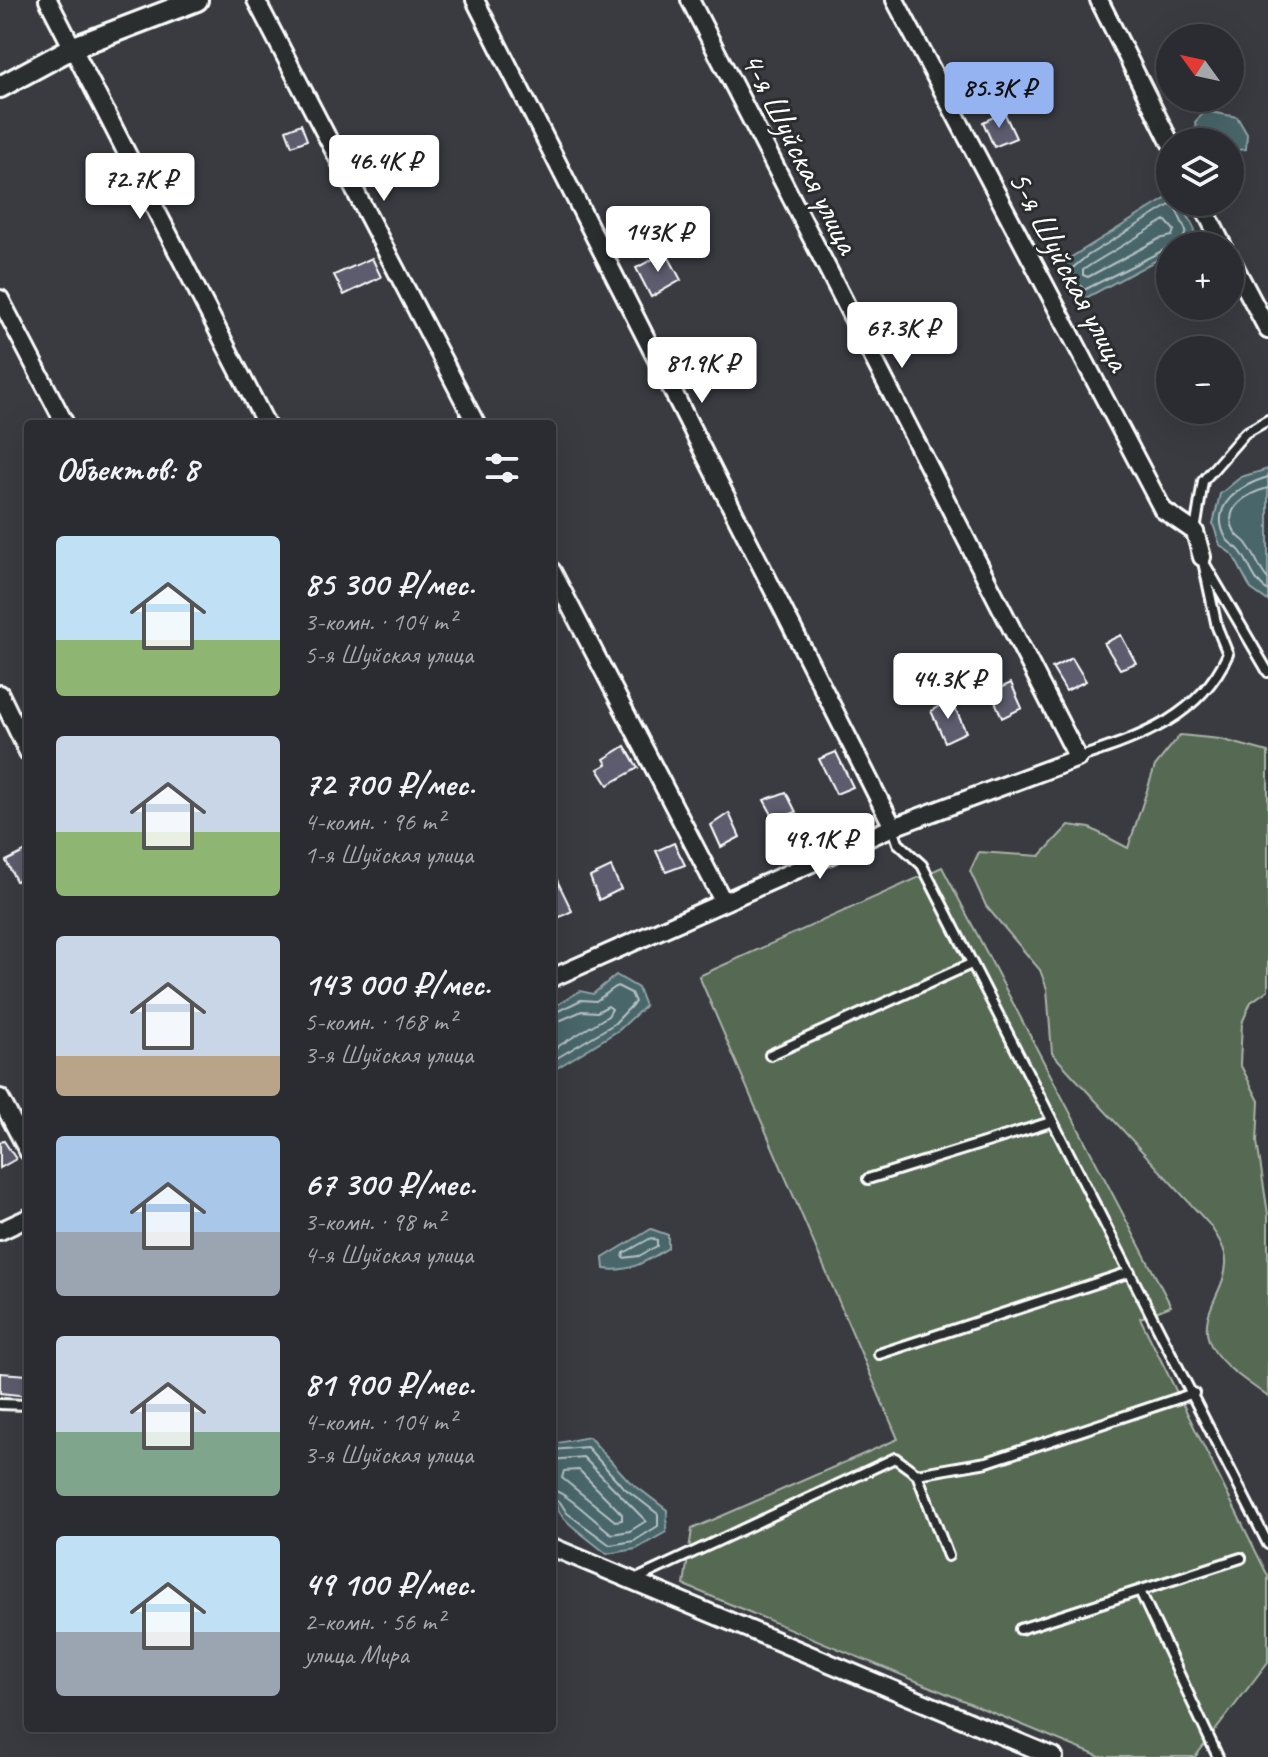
<!DOCTYPE html>
<html lang="ru">
<meta charset="utf-8">
<style>
:root{--surface:#2b2c31;--page:#333439;--text:#f1f3f6;--muted:#a6a7ab;--line:#47484d;--accent:#95b2f1}
body{margin:0;font-family:Caveat,sans-serif;background:var(--page);color:var(--text);height:100vh;display:flex;flex-direction:column;font-size:30px;white-space:nowrap}
*{box-sizing:border-box;margin:0}
p{font-size:26px;color:var(--muted)}
.icon{flex:none;width:44px;height:44px;fill:none;stroke:currentColor;stroke-width:2;stroke-linecap:round;stroke-linejoin:round}
.map{position:relative;flex:1;overflow:hidden}
.side{position:absolute;left:24px;top:420px;width:532px;height:1312px;display:flex;flex-direction:column;background:var(--surface);border-radius:8px;box-shadow:0 8px 32px #0002,0 0 0 2px var(--line)}
.side>*{flex:none}
.needle{width:52px;rotate:303deg}
.tools{position:absolute;left:1156px;top:24px;display:grid;gap:16px}
.tools a{display:grid;place-items:center;width:88px;height:88px;border-radius:50%;background:var(--surface);box-shadow:0 8px 32px #0002,0 0 0 2px var(--line);font-size:40px}
.price{position:absolute;translate:-50% -68px;padding:0 18px;border-radius:8px;background:#fff;color:#222;font-size:26px;line-height:52px;filter:drop-shadow(0 2px 4px #0008)}
.price::after{content:'';position:absolute;left:50%;top:48px;width:24px;height:18px;margin-left:-12px;background:inherit;clip-path:polygon(0 0,100% 0,50% 100%)}
.price.selected{background:var(--accent);color:#111}
ul{padding:0;list-style:none}
li{display:flex;align-items:center;gap:24px;height:200px;padding:0 32px}
li span{display:grid;place-items:center;flex:none;width:224px;height:160px;border-radius:8px;color:#555}
li>.icon{margin-inline-start:auto}
span .icon{width:96px;height:96px;fill:#fffc;stroke-width:1}
li b{font-size:34px}
h2{display:flex;justify-content:space-between;align-items:center;height:96px;padding:0 32px;font-size:34px}
.map>svg:first-child{display:block}
.green{fill:#556953;stroke:#aab4a9;stroke-width:2}
.water{fill:#48666b;stroke:#91a3a6;stroke-width:2}
.lines{fill:none;stroke-linecap:round;stroke-linejoin:round}
.shore{stroke:#b6c2c4;stroke-width:2}
.building{fill:#5c5c6e;stroke:#fff;stroke-width:2}
.service-casing{stroke:#fff;stroke-width:14}
.minor-casing{stroke:#fff;stroke-width:22}
.tertiary-casing{stroke:#fff;stroke-width:26}
.service{stroke:#2a2d2e;stroke-width:8}
.minor{stroke:#2a2d2e;stroke-width:16}
.tertiary{stroke:#2a2d2e;stroke-width:20}
.labels{text-anchor:middle;stroke-width:6;stroke-linejoin:round;paint-order:stroke}
.street-label{font-size:34px;fill:#fff;stroke:#2a2d2e}
</style>
<div class="map">
<svg width="1268" height="1757" viewBox="0 0 1268 1757">
<rect width="100%" height="100%" fill="#393b41"/>
<filter id="ink" filterUnits="userSpaceOnUse"><feTurbulence type="fractalNoise" baseFrequency=".0125" numOctaves="2"/><feDisplacementMap in="SourceGraphic" scale="16" xChannelSelector="R" yChannelSelector="G"/><feConvolveMatrix kernelMatrix="1 2 1 2 8 2 1 2 1" color-interpolation-filters="sRGB"/></filter>
<g filter="url(#ink)">
<path class="green" d="M 1180,735 L 1220,739 L 1268,752 L 1268,990 L 1251,1002 L 1242,1023 L 1240,1064 L 1259,1101 L 1257,1142 L 1268,1214 L 1268,1397 C 1249,1382 1218,1365 1209,1341 C 1199,1313 1225,1291 1226,1264 C 1227,1250 1217,1236 1209,1224 L 1052,1053 L 1047,989 L 1040,970 L 986,906 L 970,871 L 979,852 L 1040,856 L 1069,825 L 1090,828 L 1128,848 L 1155,766 Z
M 942,867 L 1171,1306 L 1140,1318 L 1268,1576 L 1268,1662 L 1195,1757 L 1100,1757 L 684,1585 L 692,1529 L 898,1439 L 699,976 Z"/>
<path class="water" d="M 1205,111 L 1237,117 L 1247,134 L 1246,149 L 1230,151 L 1230,142 L 1199,142 L 1195,122 Z
M 1170,196 L 1170,202 L 1181,202 L 1195,230 L 1193,241 L 1183,246 L 1170,246 L 1170,253 L 1084,299 L 1074,296 L 1057,266 Z
M 1268,469 L 1268,601 L 1251,589 L 1233,555 L 1220,545 L 1213,524 L 1220,494 L 1241,477 Z
M 616,975 L 638,988 L 645,1006 L 619,1030 L 552,1071 L 552,1008 L 580,991 L 593,994 Z
M 651,1229 L 668,1235 L 668,1248 C 647,1261 629,1273 604,1269 L 603,1258 Z
M 589,1437 L 629,1481 L 667,1510 L 666,1532 L 636,1549 L 607,1554 C 550,1508 552,1519 552,1444 Z"/>
<g class="lines">
<path class="shore" d="M 1165,220 L 1174,230 L 1172,236 L 1159,239 L 1088,277 L 1083,275 L 1083,270 L 1092,264 Z
M 1170,247 L 1084,290 L 1069,271 L 1087,256 L 1170,205 L 1175,207 L 1186,231 L 1181,246
M 1268,477 C 1241,485 1208,505 1226,538 C 1229,544 1236,546 1240,551 C 1251,565 1252,580 1268,591
M 1268,488 C 1249,493 1221,507 1235,532 C 1238,538 1245,540 1248,546 C 1256,556 1259,570 1268,579
M 552,1014 L 581,1000 L 596,1001 L 617,986 L 631,993 L 635,1002 L 614,1024 L 552,1061
M 552,1024 L 582,1011 L 597,1012 L 608,1006 L 612,1009 L 608,1016 L 552,1050
M 651,1238 L 657,1240 L 657,1246 L 639,1256 L 623,1258 L 624,1253 Z
M 552,1450 L 587,1447 L 623,1487 L 658,1514 L 658,1526 L 634,1541 L 610,1545 L 567,1513 L 560,1502 L 552,1500
M 552,1460 L 583,1457 L 646,1521 L 630,1531 L 612,1534 C 598,1524 565,1491 552,1490
M 564,1471 L 579,1470 L 622,1514 L 622,1520 L 615,1521 L 562,1478 Z"/>
</g>
<path class="building" d="M 1004,112 L 1016,138 L 994,147 L 983,122 Z
M 301,124 L 307,140 L 292,146 L 286,130 Z
M 666,252 L 681,280 L 651,297 L 636,268 Z
M 372,258 L 381,277 L 344,295 L 334,275 Z
M 1121,635 L 1136,663 L 1120,669 L 1104,643 Z
M 1072,658 L 1086,681 L 1066,691 L 1052,668 Z
M 1011,683 L 1022,708 L 1002,718 L 991,692 Z
M 951,699 L 966,732 L 945,742 L 931,711 Z
M 625,746 L 638,768 L 608,785 L 598,769 L 607,764 L 604,759 Z
M 836,752 L 853,787 L 836,794 L 819,759 Z
M 786,792 L 796,812 L 775,820 L 764,800 Z
M 729,813 L 740,837 L 721,847 L 711,825 Z
M 674,843 L 685,865 L 666,872 L 656,851 Z
M 28,850 L 28,874 L 16,881 L 6,861 Z
M 611,867 L 621,889 L 599,900 L 590,877 Z
M 555,876 L 572,911 L 552,921 L 552,878 Z
M 4,1141 L 16,1159 L 0,1168 L 0,1142 Z
M 0,1373 L 28,1375 L 28,1396 L 0,1393 Z"/>
<g class="lines">
<defs>
<path id="service" d="M 1195,531 L 1203,481 L 1245,433 L 1268,420
M 1206,566 L 1268,672
M 1078,758 C 1140,737 1199,718 1228,654 L 1217,627 L 1202,557
M 893,828 L 898,843 L 922,865 L 1268,1544
M 770,1055 L 971,964
M 868,1179 L 1051,1122
M 879,1354 L 1130,1272
M 0,1404 L 28,1405
M 917,1474 L 948,1556
M 632,1581 L 895,1458 L 917,1474 L 987,1462 L 1194,1393
M 1140,1591 L 1218,1757
M 1020,1629 L 1241,1558"/>
<path id="minor" d="M 48,0 L 266,424
M 256,0 L 476,424
M 475,0 L 893,827
M 895,0 L 1163,510 L 1195,532 L 1202,557
M 1099,0 L 1170,142
M 1201,202 L 1223,246
M 1230,258 L 1268,330
M 0,299 L 65,424
M 552,571 L 723,901
M 0,694 L 28,752
M 552,978 L 893,827 L 1078,758 L 690,0
M 0,1098 L 28,1151
M 0,1231 L 28,1218
M 552,1547 L 1054,1757"/>
<path id="tertiary" d="M 0,87 L 74,47 L 197,0"/>
</defs>
<use href="#service" class="service-casing"/>
<use href="#minor" class="minor-casing"/>
<use href="#tertiary" class="tertiary-casing"/>
<use href="#service" class="service"/>
<use href="#minor" class="minor"/>
<use href="#tertiary" class="tertiary"/>
</g>
</g>
<g class="labels">
<g class="street-label">
<text transform="translate(801 152) rotate(63)" y="12">4-я Шуйская улица</text>
<text transform="translate(1070 270) rotate(62)" y="12">5-я Шуйская улица</text>
</g>
</g>
</svg>
<div class="tools">
<a><svg class="needle" viewBox="-14 -14 28 28"><path d="M0-13l5 13h-10z" fill="#e53935"/><path d="M0 13l5-13h-10z" fill="#a6a7ab"/></svg></a>
<a><svg class="icon" aria-label="layers" viewBox="0 0 24 24"><path d="M12 4l9 5-9 5-9-5zM3 14l9 5 9-5"/></svg></a>
<a>+</a>
<a>−</a>
</div>
<b class="price selected" style="left:999px;top:130px">85.3K ₽</b>
<b class="price" style="left:384px;top:203px">46.4K ₽</b>
<b class="price" style="left:140px;top:221px">72.7K ₽</b>
<b class="price" style="left:658px;top:274px">143K ₽</b>
<b class="price" style="left:902px;top:370px">67.3K ₽</b>
<b class="price" style="left:702px;top:405px">81.9K ₽</b>
<b class="price" style="left:948px;top:721px">44.3K ₽</b>
<b class="price" style="left:820px;top:881px">49.1K ₽</b>
<section class="side">
<h2>Объектов: 8<svg class="icon" aria-label="filters" viewBox="0 0 24 24"><path d="M4 7h16M4 17h16"/><circle cx="9" cy="7" r="2"/><circle cx="15" cy="17" r="2"/></svg></h2>
<ul>
<li><span style="background:linear-gradient(#bfe0f5 65%,#8fb573 0)"><svg class="icon" aria-label="home" viewBox="0 0 24 24"><path d="M3 11l9-7 9 7M6 9v11h12V9"/></svg></span><div><b>85 300 ₽/мес.</b><p>3-комн. · 104 m²</p><p>5-я Шуйская улица</p></div></li>
<li><span style="background:linear-gradient(#c9d6e8 60%,#8fb573 0)"><svg class="icon" aria-label="home" viewBox="0 0 24 24"><path d="M3 11l9-7 9 7M6 9v11h12V9"/></svg></span><div><b>72 700 ₽/мес.</b><p>4-комн. · 96 m²</p><p>1-я Шуйская улица</p></div></li>
<li><span style="background:linear-gradient(#c9d6e8 75%,#b9a48a 0)"><svg class="icon" aria-label="home" viewBox="0 0 24 24"><path d="M3 11l9-7 9 7M6 9v11h12V9"/></svg></span><div><b>143 000 ₽/мес.</b><p>5-комн. · 168 m²</p><p>3-я Шуйская улица</p></div></li>
<li><span style="background:linear-gradient(#a9c7e8 60%,#9aa5b1 0)"><svg class="icon" aria-label="home" viewBox="0 0 24 24"><path d="M3 11l9-7 9 7M6 9v11h12V9"/></svg></span><div><b>67 300 ₽/мес.</b><p>3-комн. · 98 m²</p><p>4-я Шуйская улица</p></div></li>
<li><span style="background:linear-gradient(#c9d6e8 60%,#7fa58c 0)"><svg class="icon" aria-label="home" viewBox="0 0 24 24"><path d="M3 11l9-7 9 7M6 9v11h12V9"/></svg></span><div><b>81 900 ₽/мес.</b><p>4-комн. · 104 m²</p><p>3-я Шуйская улица</p></div></li>
<li><span style="background:linear-gradient(#bfe0f5 60%,#9aa5b1 0)"><svg class="icon" aria-label="home" viewBox="0 0 24 24"><path d="M3 11l9-7 9 7M6 9v11h12V9"/></svg></span><div><b>49 100 ₽/мес.</b><p>2-комн. · 56 m²</p><p>улица Мира</p></div></li>
</ul>
</section>
</div>
